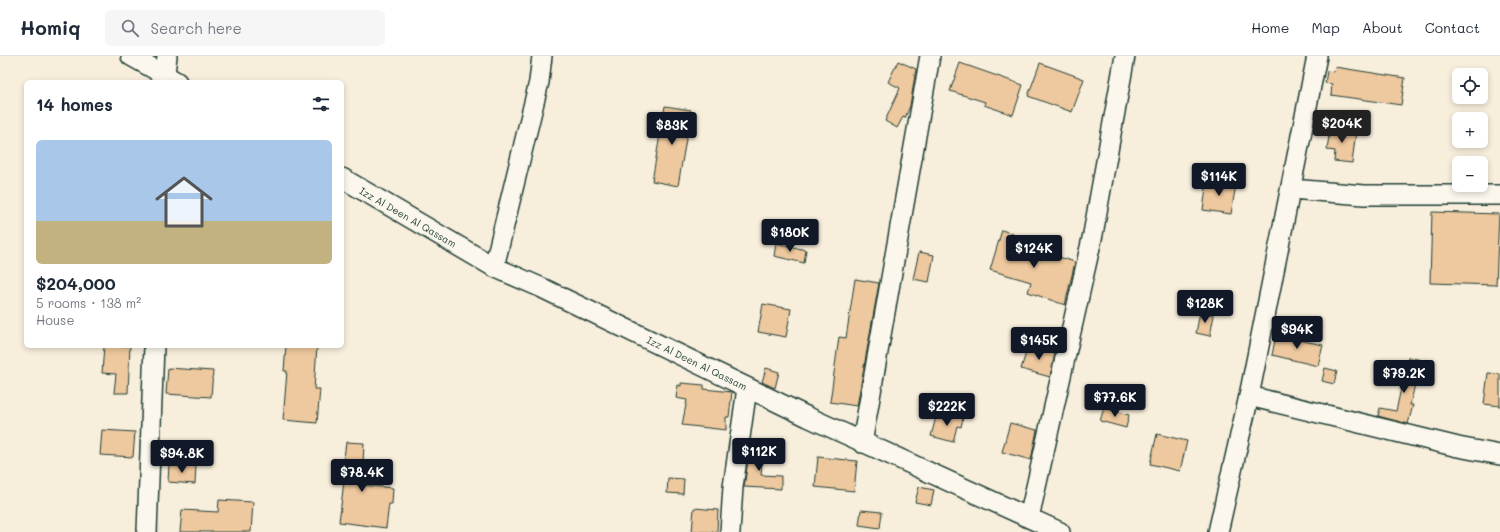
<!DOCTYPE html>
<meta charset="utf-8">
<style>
:root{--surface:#fff;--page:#f6f6f7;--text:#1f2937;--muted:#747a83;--line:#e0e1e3;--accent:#111827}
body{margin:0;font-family:Mali,sans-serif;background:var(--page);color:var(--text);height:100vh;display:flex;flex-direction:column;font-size:15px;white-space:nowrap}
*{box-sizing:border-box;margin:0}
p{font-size:13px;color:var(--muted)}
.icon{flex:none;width:22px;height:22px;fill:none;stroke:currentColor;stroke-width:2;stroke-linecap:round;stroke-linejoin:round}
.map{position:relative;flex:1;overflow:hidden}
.side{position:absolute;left:24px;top:24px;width:320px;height:268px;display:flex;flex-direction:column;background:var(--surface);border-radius:6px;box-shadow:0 2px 6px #0003}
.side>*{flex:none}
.tools{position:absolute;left:1452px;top:12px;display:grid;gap:8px}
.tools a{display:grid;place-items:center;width:36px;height:36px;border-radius:6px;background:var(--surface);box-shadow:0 2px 6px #0003;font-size:20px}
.price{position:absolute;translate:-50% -34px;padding:0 9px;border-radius:4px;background:var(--accent);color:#fff;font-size:13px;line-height:26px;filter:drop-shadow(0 1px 2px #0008)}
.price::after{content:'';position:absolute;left:50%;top:24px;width:12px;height:9px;margin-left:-6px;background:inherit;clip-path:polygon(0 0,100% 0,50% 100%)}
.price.active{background:#222;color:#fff}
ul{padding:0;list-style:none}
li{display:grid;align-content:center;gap:8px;height:212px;padding:0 12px}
li span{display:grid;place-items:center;height:124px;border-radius:6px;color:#555}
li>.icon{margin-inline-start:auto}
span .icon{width:72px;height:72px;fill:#fffc;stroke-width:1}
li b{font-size:17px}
h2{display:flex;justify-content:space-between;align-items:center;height:48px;padding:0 12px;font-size:17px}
header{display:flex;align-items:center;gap:24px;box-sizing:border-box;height:56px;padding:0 20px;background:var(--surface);border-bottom:1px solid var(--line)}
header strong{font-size:19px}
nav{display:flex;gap:22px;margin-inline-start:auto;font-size:14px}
.search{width:280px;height:36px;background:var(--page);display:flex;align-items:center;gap:10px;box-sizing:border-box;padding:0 14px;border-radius:6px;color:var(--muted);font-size:15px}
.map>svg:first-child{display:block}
.building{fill:#eec89e;stroke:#1f3d34}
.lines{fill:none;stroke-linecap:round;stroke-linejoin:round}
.minor-casing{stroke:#1f3d34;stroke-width:22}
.minor{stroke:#fbf7ec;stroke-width:19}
.labels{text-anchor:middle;stroke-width:4;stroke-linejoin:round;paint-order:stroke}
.street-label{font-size:10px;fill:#1f3d34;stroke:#fbf7ec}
</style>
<header>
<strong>Homiq</strong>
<div class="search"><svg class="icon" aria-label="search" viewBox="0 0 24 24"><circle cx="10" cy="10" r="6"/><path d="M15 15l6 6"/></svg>Search here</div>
<nav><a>Home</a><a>Map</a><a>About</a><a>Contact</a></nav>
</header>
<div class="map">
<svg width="1500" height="476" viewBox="0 0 1500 476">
<rect width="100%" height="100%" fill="#f8eedc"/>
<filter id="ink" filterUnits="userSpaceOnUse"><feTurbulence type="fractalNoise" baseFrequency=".025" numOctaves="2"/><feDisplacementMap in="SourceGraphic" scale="8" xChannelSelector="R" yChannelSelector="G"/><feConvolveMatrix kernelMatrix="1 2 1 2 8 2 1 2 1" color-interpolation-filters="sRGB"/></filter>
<g filter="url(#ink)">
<path class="building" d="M 898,5 L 916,13 L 910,50 L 905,62 L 903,61 L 897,72 L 885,65 L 900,32 L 888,26 Z
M 960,7 L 1023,29 L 1013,59 L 984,49 L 985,46 L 950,35 Z
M 1040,7 L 1084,23 L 1072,56 L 1028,40 Z
M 1335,11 L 1405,22 L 1401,49 L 1331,39 L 1332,28 L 1325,27 L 1327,15 L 1334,16 Z
M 665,50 L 691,54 L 678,130 L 652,125 Z
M 1330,72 L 1356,75 L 1352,107 L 1334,105 L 1335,95 L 1327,94 Z
M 1207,124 L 1236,128 L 1231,158 L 1203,154 Z
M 1432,156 L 1499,158 L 1496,229 L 1430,227 Z
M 1002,174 L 1013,178 L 1010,186 L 1075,206 L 1065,249 L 1028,236 L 1031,226 L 990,214 Z
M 776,187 L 806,194 L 804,207 L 774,200 Z
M 919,196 L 934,199 L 929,226 L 913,223 Z
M 855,223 L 879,227 L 857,350 L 830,346 L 839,281 L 846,282 Z
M 763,248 L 791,253 L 786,281 L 758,276 Z
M 1200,256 L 1214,259 L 1210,280 L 1196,277 Z
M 1276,279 L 1323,289 L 1318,310 L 1272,299 Z
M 104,290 L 130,290 L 128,337 L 114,337 L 116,318 L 102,317 Z
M 286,290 L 317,290 L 314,333 L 320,333 L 317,367 L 283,364 L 287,315 L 284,315 Z
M 1028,290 L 1055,297 L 1050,321 L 1021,313 Z
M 1408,301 L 1421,304 L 1410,349 L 1413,349 L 1408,368 L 1378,360 L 1380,352 L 1396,355 Z
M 168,312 L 213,315 L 211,341 L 166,338 Z
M 766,312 L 779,316 L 775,332 L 762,326 Z
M 1325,312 L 1337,315 L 1334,328 L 1322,325 Z
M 1488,317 L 1500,318 L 1500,350 L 1484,348 Z
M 681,327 L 704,329 L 704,333 L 732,336 L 729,361 L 726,361 L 726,374 L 682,369 L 687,344 L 676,342 L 678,329 L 681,330 Z
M 1104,352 L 1129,359 L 1126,372 L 1100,365 Z
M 953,355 L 964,358 L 961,371 L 957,370 L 953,386 L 931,380 L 936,361 L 950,365 Z
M 1010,367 L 1037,374 L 1031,404 L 1002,396 Z
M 102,374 L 135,376 L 133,401 L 100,399 Z
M 1157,378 L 1187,385 L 1180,415 L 1150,408 Z
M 346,386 L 364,387 L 362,429 L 393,432 L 392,448 L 389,448 L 386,472 L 339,466 L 344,425 L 342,425 L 342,418 Z
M 750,391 L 763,392 L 761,419 L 781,420 L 781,433 L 744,431 Z
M 818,401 L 857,405 L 854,435 L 815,431 Z
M 169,408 L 196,410 L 195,428 L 168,426 Z
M 668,422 L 684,423 L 683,438 L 667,437 Z
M 919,431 L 934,434 L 931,449 L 915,446 Z
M 219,444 L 253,446 L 251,476 L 180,476 L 182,454 L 218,456 Z
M 694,452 L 718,454 L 717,476 L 692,476 Z
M 861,454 L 882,456 L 880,472 L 859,469 Z"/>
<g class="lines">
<defs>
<path id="minor" d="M 131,0 L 177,26
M 164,26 L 167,0
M 342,122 L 494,211 L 540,231 L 808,361 L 1060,476
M 1291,133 L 1364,139 L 1500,139
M 494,211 L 539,26 L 542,0
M 1249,340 L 1458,391 L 1500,399
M 862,387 L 930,0
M 1029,462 L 1093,178 L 1125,0
M 147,476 L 154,290
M 730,476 L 733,431 L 747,332
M 1218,476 L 1249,340 L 1317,0"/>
</defs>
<use href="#minor" class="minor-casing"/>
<use href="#minor" class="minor"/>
</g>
</g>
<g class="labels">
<g class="street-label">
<text transform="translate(408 161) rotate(30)" y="4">Izz Al Deen Al Qassam</text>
<text transform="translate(697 307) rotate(26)" y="4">Izz Al Deen Al Qassam</text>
</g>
</g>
</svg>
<div class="tools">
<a><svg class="icon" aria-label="locate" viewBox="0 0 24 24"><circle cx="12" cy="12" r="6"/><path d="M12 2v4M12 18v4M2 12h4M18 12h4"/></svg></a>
<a>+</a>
<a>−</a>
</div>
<b class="price active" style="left:1342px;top:88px">$204K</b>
<b class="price" style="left:672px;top:90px">$83K</b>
<b class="price" style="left:1219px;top:141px">$114K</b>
<b class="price" style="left:790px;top:197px">$180K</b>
<b class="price" style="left:1034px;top:213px">$124K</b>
<b class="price" style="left:1205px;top:268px">$128K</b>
<b class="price" style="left:1297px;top:294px">$94K</b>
<b class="price" style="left:1039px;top:305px">$145K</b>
<b class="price" style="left:1404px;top:338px">$79.2K</b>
<b class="price" style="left:1115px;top:362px">$77.6K</b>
<b class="price" style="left:947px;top:371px">$222K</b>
<b class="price" style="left:759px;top:416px">$112K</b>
<b class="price" style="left:182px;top:418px">$94.8K</b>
<b class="price" style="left:362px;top:437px">$78.4K</b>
<section class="side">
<h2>14 homes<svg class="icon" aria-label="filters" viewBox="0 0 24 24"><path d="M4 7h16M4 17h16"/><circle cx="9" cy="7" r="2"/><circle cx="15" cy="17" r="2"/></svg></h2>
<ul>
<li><span style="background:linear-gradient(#a9c7e8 65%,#c2b280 0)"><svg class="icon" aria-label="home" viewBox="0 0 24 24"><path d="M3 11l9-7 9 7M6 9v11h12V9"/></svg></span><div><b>$204,000</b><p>5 rooms · 138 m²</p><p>House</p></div></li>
</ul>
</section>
</div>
